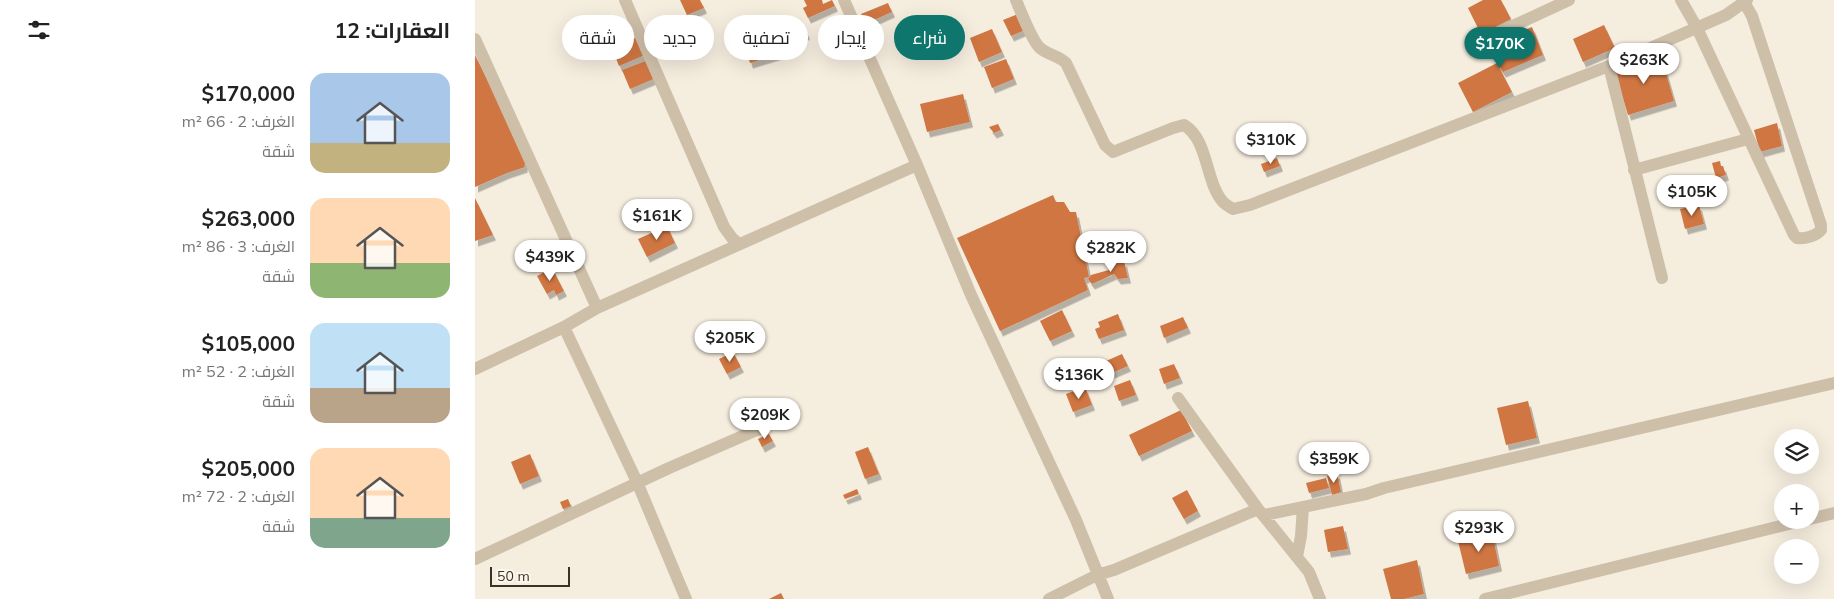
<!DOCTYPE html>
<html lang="ar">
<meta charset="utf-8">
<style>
:root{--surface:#fff;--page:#f6f6f6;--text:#222;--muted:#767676;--accent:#0f766e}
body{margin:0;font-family:Mulish,Cairo,sans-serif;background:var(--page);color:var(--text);direction:rtl;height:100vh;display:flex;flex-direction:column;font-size:19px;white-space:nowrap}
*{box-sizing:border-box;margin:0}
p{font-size:16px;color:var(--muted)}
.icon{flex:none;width:28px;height:28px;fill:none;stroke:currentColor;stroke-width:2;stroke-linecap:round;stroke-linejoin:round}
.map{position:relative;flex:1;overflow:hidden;direction:ltr}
.panel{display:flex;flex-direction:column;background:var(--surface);width:475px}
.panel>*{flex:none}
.banner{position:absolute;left:15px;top:15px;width:475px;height:45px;direction:rtl;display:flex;gap:10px}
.controls{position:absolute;left:1299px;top:429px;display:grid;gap:10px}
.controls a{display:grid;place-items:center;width:45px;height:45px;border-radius:50%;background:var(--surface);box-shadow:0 5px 20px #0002;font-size:25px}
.scale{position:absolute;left:15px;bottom:12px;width:80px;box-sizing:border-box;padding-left:5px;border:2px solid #3b3129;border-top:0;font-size:14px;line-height:18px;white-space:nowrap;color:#3b3129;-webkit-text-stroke:4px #fcf6ec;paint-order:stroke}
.price{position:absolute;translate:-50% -42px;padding:0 11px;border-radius:18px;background:#fff;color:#222;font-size:16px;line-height:32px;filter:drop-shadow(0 1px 2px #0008)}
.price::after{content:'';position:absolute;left:50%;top:30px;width:15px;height:11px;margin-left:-8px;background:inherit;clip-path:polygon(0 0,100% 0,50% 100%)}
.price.active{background:var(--accent);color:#fff}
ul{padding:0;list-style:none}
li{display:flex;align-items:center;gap:15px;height:125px;padding:0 25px}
li span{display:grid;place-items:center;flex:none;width:140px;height:100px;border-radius:15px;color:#555}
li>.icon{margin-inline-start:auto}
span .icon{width:60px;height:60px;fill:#fffc;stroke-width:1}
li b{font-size:21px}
h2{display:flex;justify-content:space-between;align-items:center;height:60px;padding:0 25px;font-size:21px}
.chip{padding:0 18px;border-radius:22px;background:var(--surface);box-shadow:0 5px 20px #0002;font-size:18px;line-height:45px}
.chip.active{background:var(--accent);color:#fff}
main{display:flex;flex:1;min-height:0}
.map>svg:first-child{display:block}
.building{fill:#cf7642;filter:url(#shadow)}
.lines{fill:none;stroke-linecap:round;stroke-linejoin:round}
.minor{stroke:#cebfa9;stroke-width:12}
</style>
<main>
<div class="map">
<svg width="1359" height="599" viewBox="0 0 1359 599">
<defs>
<filter id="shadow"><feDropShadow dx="3" dy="5.5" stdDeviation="0" flood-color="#0004"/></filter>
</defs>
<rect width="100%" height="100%" fill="#f5edde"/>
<path class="building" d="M 205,0 L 225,0 L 229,8 L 212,15 Z
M 329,0 L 347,0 L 348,4 L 357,0 L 360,6 L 333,18 L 328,8 L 332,6 Z
M 1008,0 L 1026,0 L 1036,19 L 1006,34 L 993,8 Z
M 413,3 L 417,12 L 390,24 L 386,14 Z
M 543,14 L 550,30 L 536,36 L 528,20 Z
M 326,21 L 332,34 L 320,40 L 314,26 Z
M 1129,25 L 1140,48 L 1108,62 L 1098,39 Z
M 1057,27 L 1068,55 L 1028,72 L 1023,65 L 1037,92 L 998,112 L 983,83 L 1022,63 L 1012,46 Z
M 517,29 L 527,52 L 504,62 L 495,38 Z
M 162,37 L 170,55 L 144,66 L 137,48 Z
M 302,37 L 308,53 L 275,63 L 270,47 Z
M 0,55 L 23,101 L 52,164 L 49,165 L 50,167 L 32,173 L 0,187 Z
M 1186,56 L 1199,101 L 1153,115 L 1139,70 Z
M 531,59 L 539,79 L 517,88 L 509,67 Z
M 173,60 L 181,78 L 155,89 L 147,70 Z
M 488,94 L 495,122 L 452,132 L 445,104 Z
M 1302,123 L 1307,146 L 1285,152 L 1279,130 Z
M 523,124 L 526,130 L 519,133 L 514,127 Z
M 802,158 L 805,166 L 789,172 L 786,164 Z
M 1245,161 L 1246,166 L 1248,166 L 1251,175 L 1241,178 L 1237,163 Z
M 1201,178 L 1205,190 L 1191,194 L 1188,181 Z
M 578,195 L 581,202 L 589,202 L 595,212 L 601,212 L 614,277 L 609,278 L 613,290 L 525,331 L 482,238 Z
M 0,198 L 18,235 L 0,241 Z
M 1224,205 L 1229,224 L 1210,229 L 1205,209 Z
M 192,226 L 200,243 L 172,257 L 163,239 Z
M 649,261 L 653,278 L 643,279 L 639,274 L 617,284 L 613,279 L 616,275 L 634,270 L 633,268 L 637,267 L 637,263 Z
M 77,268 L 89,291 L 81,295 L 79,290 L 72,294 L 62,276 Z
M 587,310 L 597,331 L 575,341 L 565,321 Z
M 643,314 L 649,330 L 624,339 L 620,329 L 625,327 L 623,322 Z
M 708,317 L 713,328 L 689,338 L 685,326 Z
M 258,352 L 266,367 L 252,374 L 244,359 Z
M 647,354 L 653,366 L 637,373 L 631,361 Z
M 699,364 L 705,378 L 689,384 L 684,369 Z
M 655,380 L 661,395 L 644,401 L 639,386 Z
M 610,387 L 617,405 L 598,412 L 591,394 Z
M 1053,401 L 1062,438 L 1031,445 L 1022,408 Z
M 706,410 L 717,431 L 664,456 L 654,435 Z
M 294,434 L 298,441 L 287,447 L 283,439 Z
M 393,447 L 404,474 L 390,479 L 380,452 Z
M 55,454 L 64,476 L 45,484 L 36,462 Z
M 862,473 L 866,492 L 857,495 L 852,476 Z
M 851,478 L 854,488 L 834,493 L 831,483 Z
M 382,489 L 384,494 L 370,499 L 368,495 Z
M 712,490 L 723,511 L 709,519 L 697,498 Z
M 93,499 L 96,506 L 88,509 L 85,502 Z
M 868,526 L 873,549 L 853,552 L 849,530 Z
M 1017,532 L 1024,566 L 991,574 L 983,541 Z
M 942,560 L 949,594 L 929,599 L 916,599 L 908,569 Z
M 306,593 L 309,599 L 294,599 Z"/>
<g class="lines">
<path class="minor" d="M 150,0 L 249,227 L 257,238 L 264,244
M 369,0 L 442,165 L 496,295 L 601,520 L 633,599
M 541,0 C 546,12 556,38 564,47 C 572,55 583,55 591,63 L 630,145 L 638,152 L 698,128 L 709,125 C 734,140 730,182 748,202 C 751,205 755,207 758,209 L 775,205 L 1134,66 L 1251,15 L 1272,0
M 1206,0 L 1222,28 L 1319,235 L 1322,238 C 1330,239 1341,236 1346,230 L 1346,225 L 1277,16 L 1269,2
M 1014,37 L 1094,0
M 0,39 L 122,308 L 89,327 L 0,369
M 1134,66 L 1187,278
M 1159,170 L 1273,139
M 122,308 L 442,165
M 89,327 L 162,482 L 211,599
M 703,398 L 783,509 L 834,572 L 845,599
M 789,515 L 891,494 L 909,488 L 1359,383
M 1335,519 L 1359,513
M 822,557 L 826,536 L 828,507
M 0,559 L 194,468 L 284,429 L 319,410
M 574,599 L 622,575 L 639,570 L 783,509
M 1010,599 L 1330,520"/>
</g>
</svg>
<div class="controls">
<a><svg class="icon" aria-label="layers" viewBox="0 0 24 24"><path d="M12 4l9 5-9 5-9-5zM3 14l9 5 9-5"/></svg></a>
<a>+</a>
<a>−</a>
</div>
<div class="scale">50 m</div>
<b class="price active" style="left:1025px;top:69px">$170K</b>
<b class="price" style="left:1169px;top:85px">$263K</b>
<b class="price" style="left:796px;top:165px">$310K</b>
<b class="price" style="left:1217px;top:217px">$105K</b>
<b class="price" style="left:182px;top:241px">$161K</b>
<b class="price" style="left:636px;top:273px">$282K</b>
<b class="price" style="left:75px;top:282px">$439K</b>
<b class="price" style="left:255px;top:363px">$205K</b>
<b class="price" style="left:604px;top:400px">$136K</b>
<b class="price" style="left:290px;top:440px">$209K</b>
<b class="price" style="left:859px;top:484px">$359K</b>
<b class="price" style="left:1004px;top:553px">$293K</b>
<div class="banner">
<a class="chip active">شراء</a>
<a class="chip">إيجار</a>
<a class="chip">تصفية</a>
<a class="chip">جديد</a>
<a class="chip">شقة</a>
</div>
</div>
<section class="panel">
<h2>العقارات: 12<svg class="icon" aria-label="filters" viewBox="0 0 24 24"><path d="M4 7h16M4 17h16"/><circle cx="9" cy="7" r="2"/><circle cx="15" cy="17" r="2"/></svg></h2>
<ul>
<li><span style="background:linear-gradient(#a9c7e8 70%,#c2b280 0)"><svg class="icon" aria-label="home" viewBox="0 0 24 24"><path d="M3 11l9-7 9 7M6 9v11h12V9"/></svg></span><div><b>$170,000</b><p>الغرف: 2 · 66 m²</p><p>شقة</p></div></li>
<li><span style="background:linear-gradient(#ffd9b3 65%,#8fb573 0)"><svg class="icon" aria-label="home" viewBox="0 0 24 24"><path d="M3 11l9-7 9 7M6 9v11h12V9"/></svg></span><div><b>$263,000</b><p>الغرف: 3 · 86 m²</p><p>شقة</p></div></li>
<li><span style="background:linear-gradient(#bfe0f5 65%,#b9a48a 0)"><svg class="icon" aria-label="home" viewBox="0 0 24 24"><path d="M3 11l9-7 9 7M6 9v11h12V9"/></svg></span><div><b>$105,000</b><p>الغرف: 2 · 52 m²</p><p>شقة</p></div></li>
<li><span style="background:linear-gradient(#ffd9b3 70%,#7fa58c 0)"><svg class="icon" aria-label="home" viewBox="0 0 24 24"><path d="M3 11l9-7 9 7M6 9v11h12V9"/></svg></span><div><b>$205,000</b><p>الغرف: 2 · 72 m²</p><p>شقة</p></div></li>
</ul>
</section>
</main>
